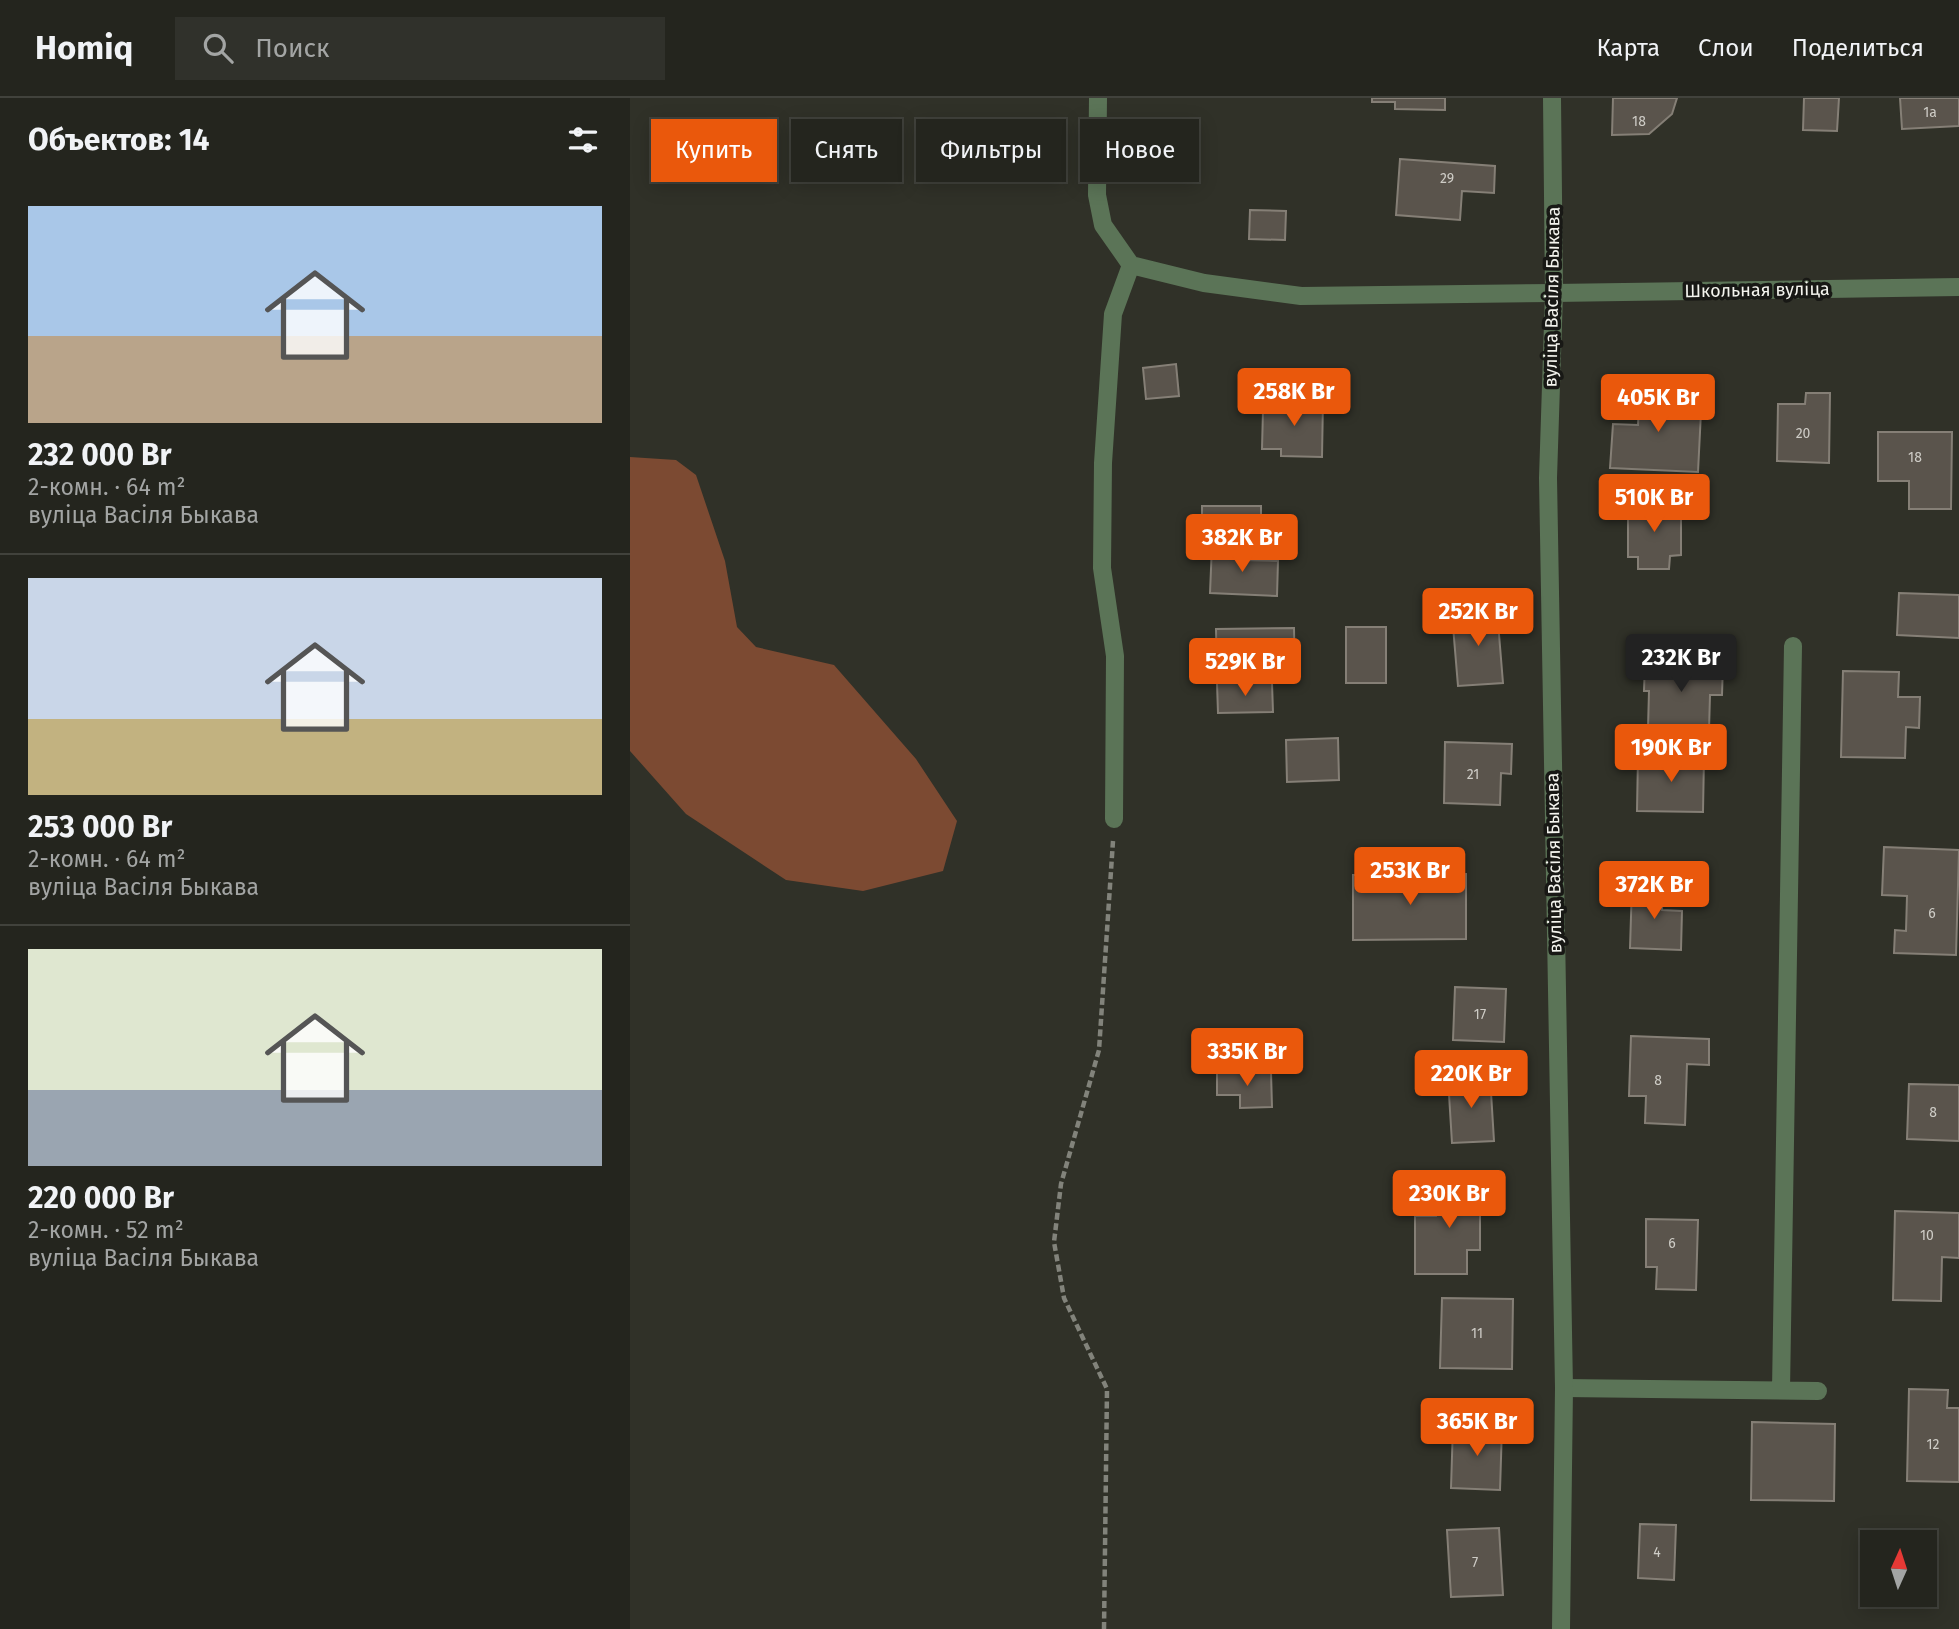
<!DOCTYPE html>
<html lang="ru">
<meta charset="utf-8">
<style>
:root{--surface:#24251e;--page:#30312b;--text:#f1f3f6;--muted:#a3a5a4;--line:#41423c;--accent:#ea580c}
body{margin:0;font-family:"Fira Sans",sans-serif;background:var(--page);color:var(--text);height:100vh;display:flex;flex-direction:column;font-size:26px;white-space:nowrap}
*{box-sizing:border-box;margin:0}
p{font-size:23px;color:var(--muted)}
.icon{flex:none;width:38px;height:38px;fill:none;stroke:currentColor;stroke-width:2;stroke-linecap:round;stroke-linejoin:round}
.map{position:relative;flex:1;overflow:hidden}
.sheet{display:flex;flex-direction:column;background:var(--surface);width:630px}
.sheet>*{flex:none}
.guide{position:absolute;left:21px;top:21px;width:665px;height:63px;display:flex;gap:14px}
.needle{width:46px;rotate:3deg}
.fabs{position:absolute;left:1230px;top:1432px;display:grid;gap:14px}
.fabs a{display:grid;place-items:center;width:77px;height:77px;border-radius:0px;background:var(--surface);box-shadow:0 4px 18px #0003,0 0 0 2px var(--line);font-size:35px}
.price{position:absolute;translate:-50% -60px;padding:0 16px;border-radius:7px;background:var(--accent);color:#fff;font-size:23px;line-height:46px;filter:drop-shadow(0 2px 4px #0008)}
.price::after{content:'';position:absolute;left:50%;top:42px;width:21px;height:16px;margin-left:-10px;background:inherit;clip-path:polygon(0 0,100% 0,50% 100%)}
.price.active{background:#222;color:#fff}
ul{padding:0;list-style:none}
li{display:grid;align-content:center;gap:14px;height:371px;padding:0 28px}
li+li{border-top:2px solid var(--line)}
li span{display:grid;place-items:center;height:217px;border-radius:0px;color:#555}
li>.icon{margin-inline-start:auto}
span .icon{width:126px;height:126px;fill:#fffc;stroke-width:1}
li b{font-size:30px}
h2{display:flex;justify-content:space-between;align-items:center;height:84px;padding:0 28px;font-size:30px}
.pill{padding:0 24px;border-radius:0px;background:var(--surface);box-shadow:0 4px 18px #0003,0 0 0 2px var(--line);font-size:24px;line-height:63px}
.pill.active{background:var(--accent);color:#fff}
header{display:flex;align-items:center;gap:42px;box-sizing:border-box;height:98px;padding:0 35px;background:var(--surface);border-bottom:2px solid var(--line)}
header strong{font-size:33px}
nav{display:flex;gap:38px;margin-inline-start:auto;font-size:24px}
.search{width:490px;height:63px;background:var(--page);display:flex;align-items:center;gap:18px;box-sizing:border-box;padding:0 24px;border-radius:0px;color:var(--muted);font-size:26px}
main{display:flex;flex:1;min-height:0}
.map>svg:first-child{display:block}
.green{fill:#7c4a32}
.building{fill:#5a544c;stroke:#857f76;stroke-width:2}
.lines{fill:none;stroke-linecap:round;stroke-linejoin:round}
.path{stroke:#82837b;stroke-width:4.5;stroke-dasharray:7 3.5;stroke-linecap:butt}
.lane{stroke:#5b7457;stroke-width:18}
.street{stroke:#5b7457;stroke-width:18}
.labels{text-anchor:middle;stroke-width:7;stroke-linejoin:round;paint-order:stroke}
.number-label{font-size:14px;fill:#ceccc6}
.street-label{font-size:18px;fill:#f4f4ee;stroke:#181815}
</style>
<header>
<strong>Homiq</strong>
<div class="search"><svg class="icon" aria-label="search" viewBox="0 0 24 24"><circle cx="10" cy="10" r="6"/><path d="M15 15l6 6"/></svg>Поиск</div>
<nav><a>Карта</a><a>Слои</a><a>Поделиться</a></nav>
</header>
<main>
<section class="sheet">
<h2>Объектов: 14<svg class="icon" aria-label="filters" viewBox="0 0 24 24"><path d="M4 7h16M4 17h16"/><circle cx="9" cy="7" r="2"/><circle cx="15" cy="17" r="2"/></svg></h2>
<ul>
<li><span style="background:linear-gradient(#a9c7e8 60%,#b9a48a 0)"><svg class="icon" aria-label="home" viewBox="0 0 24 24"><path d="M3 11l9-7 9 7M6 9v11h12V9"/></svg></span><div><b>232 000 Br</b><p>2-комн. · 64 m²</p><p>вуліца Васіля Быкава</p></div></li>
<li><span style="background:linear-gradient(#c9d6e8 65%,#c2b280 0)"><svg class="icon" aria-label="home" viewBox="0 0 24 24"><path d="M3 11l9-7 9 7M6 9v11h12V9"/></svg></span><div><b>253 000 Br</b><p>2-комн. · 64 m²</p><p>вуліца Васіля Быкава</p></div></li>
<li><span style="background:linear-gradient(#dfe7d0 65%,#9aa5b1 0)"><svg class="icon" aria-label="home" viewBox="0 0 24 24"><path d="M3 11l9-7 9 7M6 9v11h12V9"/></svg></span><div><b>220 000 Br</b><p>2-комн. · 52 m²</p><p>вуліца Васіля Быкава</p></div></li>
</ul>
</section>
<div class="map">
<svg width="1329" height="1531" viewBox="0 0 1329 1531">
<rect width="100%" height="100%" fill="#303128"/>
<path class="green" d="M 0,359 L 46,362 L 66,377 L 95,463 L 107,529 L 126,549 L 204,567 L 286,661 L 327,723 L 313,773 L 233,793 L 156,782 L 56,716 L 0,653 Z"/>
<path class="building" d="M 742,0 L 815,0 L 815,12 L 765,11 L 765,4 L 742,4 Z
M 983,0 L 1047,0 L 1042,16 L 1019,36 L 982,37 Z
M 1174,0 L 1209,0 L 1207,33 L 1173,32 Z
M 1270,0 L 1329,0 L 1329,28 L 1272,31 Z
M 770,61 L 865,68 L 864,95 L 832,93 L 830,122 L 766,117 Z
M 620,112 L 656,113 L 655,142 L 619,141 Z
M 546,266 L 549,298 L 516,301 L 513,270 Z
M 1010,284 L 1050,286 L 1049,312 L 1071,314 L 1068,374 L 980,370 L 983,326 L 1008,327 Z
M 1176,295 L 1200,295 L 1199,365 L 1147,363 L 1148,306 L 1175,306 Z
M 646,301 L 693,302 L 692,359 L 651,358 L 651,351 L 632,351 L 633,312 L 646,312 Z
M 1248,334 L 1322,334 L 1321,411 L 1279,411 L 1279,383 L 1248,383 Z
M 998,406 L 1051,406 L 1051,457 L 1040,458 L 1039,471 L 1008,471 L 1008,459 L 998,459 Z
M 572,408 L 631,408 L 631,436 L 572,435 Z
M 582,447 L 612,449 L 611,462 L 648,463 L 647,498 L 580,495 Z
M 1269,495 L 1329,497 L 1329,540 L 1267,537 Z
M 867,512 L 873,585 L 828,588 L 822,516 Z
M 716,529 L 756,529 L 756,585 L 716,585 Z
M 664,530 L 665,584 L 587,585 L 586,531 Z
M 1015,564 L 1093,566 L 1092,597 L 1080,597 L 1079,632 L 1018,630 L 1019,593 L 1014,593 Z
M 1213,573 L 1269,574 L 1268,599 L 1290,599 L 1289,630 L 1276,629 L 1275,660 L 1211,659 Z
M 587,585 L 642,585 L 643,614 L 588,615 Z
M 708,640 L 709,682 L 657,684 L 656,642 Z
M 815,644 L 882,646 L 881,676 L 871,675 L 870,707 L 814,705 Z
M 1008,658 L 1074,659 L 1073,714 L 1007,713 Z
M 1254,749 L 1329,752 L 1326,857 L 1264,855 L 1265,832 L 1276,833 L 1277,798 L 1252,797 Z
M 836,776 L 836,841 L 723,842 L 723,777 Z
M 1002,787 L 1033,788 L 1032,812 L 1052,813 L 1051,852 L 1000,850 Z
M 825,889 L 876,891 L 874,944 L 823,942 Z
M 1001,938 L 1079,941 L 1079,967 L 1057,966 L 1055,1027 L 1015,1025 L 1016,998 L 999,998 Z
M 641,974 L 642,1009 L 610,1010 L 610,997 L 587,997 L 587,975 Z
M 860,978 L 864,1043 L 822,1045 L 818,980 Z
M 1279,986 L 1329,987 L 1329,1043 L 1277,1041 Z
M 806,1084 L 850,1084 L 850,1152 L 837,1152 L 837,1176 L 785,1176 L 785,1118 L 806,1118 Z
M 1265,1113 L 1329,1115 L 1329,1160 L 1312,1159 L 1311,1203 L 1263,1202 Z
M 1016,1121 L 1068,1122 L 1066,1192 L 1026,1191 L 1027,1169 L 1016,1169 Z
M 812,1200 L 883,1201 L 882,1271 L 810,1270 Z
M 1279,1291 L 1318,1292 L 1317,1310 L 1329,1310 L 1329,1384 L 1277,1383 Z
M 1122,1324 L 1205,1326 L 1204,1403 L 1121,1402 Z
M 823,1327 L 872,1329 L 870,1392 L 821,1390 Z
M 1010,1426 L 1046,1427 L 1044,1482 L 1008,1480 Z
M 869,1430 L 873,1497 L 821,1499 L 817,1432 Z"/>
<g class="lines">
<path class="path" d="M 474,1531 L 477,1291 L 434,1200 L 424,1144 L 431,1086 L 469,952 L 483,743"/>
<path class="lane" d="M 468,0 L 467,97 L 473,127 L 501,167 L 574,185 L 671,198 L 924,195
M 484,721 L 485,558 L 472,470 L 473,365 L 483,216 L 501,167
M 934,1290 L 1188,1293
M 1151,1292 L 1163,548"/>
<path class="street" d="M 922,0 L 924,195 L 918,380 L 934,1290 L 931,1531
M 924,195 L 1329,189"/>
</g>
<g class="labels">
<g class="number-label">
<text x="1300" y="19">1а</text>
<text x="1009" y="28">18</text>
<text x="817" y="85">29</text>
<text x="1173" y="340">20</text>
<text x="1285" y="364">18</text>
<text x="843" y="681">21</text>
<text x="1302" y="820">6</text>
<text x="850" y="921">17</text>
<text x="1028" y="987">8</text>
<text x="1303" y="1019">8</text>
<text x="1297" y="1142">10</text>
<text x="1042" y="1150">6</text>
<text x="847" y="1240">11</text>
<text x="1303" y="1351">12</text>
<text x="1027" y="1459">4</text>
<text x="845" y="1469">7</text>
</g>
<g class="street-label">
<text transform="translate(1127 192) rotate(-1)" y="6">Школьная вуліца</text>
<text transform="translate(922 199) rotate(-89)" y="6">вуліца Васіля Быкава</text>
<text transform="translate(924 765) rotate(-91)" y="6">вуліца Васіля Быкава</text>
</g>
</g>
</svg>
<div class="fabs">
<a><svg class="needle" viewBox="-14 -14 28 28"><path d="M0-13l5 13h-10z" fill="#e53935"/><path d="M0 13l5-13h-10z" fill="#a3a5a4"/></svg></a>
</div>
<b class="price" style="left:664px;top:330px">258K Br</b>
<b class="price" style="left:1028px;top:336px">405K Br</b>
<b class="price" style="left:1024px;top:436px">510K Br</b>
<b class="price" style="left:612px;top:476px">382K Br</b>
<b class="price" style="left:848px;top:550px">252K Br</b>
<b class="price active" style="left:1051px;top:596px">232K Br</b>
<b class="price" style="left:615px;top:600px">529K Br</b>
<b class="price" style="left:1041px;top:686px">190K Br</b>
<b class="price" style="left:780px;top:809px">253K Br</b>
<b class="price" style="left:1024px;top:823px">372K Br</b>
<b class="price" style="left:617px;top:990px">335K Br</b>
<b class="price" style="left:841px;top:1012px">220K Br</b>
<b class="price" style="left:819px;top:1132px">230K Br</b>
<b class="price" style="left:847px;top:1360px">365K Br</b>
<div class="guide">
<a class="pill active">Купить</a>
<a class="pill">Снять</a>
<a class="pill">Фильтры</a>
<a class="pill">Новое</a>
</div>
</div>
</main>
